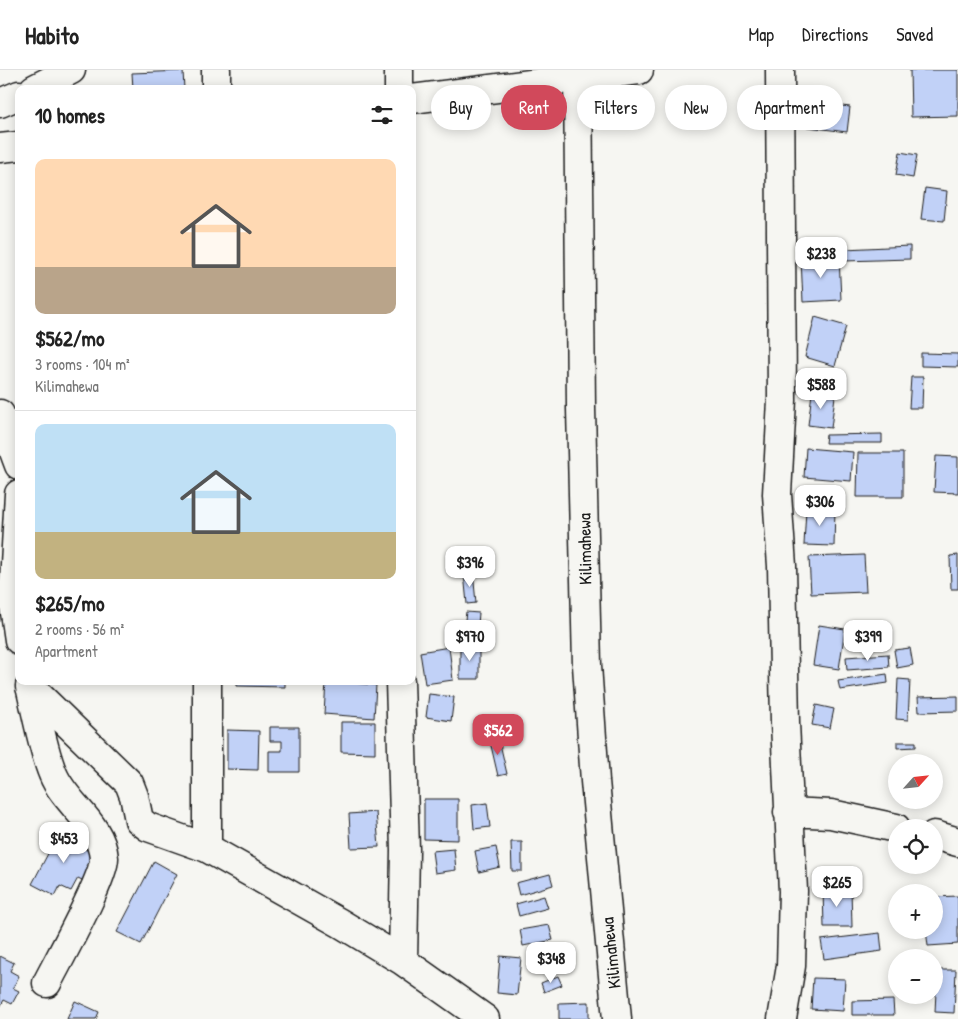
<!DOCTYPE html>
<meta charset="utf-8">
<style>
:root{--surface:#fff;--page:#f6f6f6;--text:#222;--muted:#767676;--line:#e0e0e0;--accent:#d1495b}
body{margin:0;font-family:"Patrick Hand",sans-serif;background:var(--page);color:var(--text);height:100vh;display:flex;flex-direction:column;font-size:19px;white-space:nowrap}
*{box-sizing:border-box;margin:0}
p{font-size:16px;color:var(--muted)}
.icon{flex:none;width:28px;height:28px;fill:none;stroke:currentColor;stroke-width:2;stroke-linecap:round;stroke-linejoin:round}
.map{position:relative;flex:1;overflow:hidden}
.drawer{position:absolute;left:15px;top:15px;width:401px;height:600px;display:flex;flex-direction:column;background:var(--surface);border-radius:10px;box-shadow:0 2px 12px #0003}
.drawer>*{flex:none}
.hud{position:absolute;left:431px;top:15px;width:451px;height:45px;display:flex;gap:10px}
.needle{width:32px;rotate:63deg}
.controls{position:absolute;left:888px;top:684px;display:grid;gap:10px}
.controls a{display:grid;place-items:center;width:55px;height:55px;border-radius:50%;background:var(--surface);box-shadow:0 2px 12px #0003;font-size:25px}
.price{position:absolute;translate:-50% -42px;padding:0 11px;border-radius:10px;background:#fff;color:#222;font-size:16px;line-height:32px;filter:drop-shadow(0 1px 2px #0008)}
.price::after{content:'';position:absolute;left:50%;top:30px;width:15px;height:11px;margin-left:-8px;background:inherit;clip-path:polygon(0 0,100% 0,50% 100%)}
.price.active{background:var(--accent);color:#fff}
ul{padding:0;list-style:none}
li{display:grid;align-content:center;gap:10px;height:265px;padding:0 20px}
li+li{border-top:1px solid var(--line)}
li span{display:grid;place-items:center;height:155px;border-radius:10px;color:#555}
li>.icon{margin-inline-start:auto}
span .icon{width:90px;height:90px;fill:#fffc;stroke-width:1}
li b{font-size:21px}
h2{display:flex;justify-content:space-between;align-items:center;height:60px;padding:0 20px;font-size:21px}
.chip{padding:0 18px;border-radius:22px;background:var(--surface);box-shadow:0 2px 12px #0003;font-size:18px;line-height:45px}
.chip.active{background:var(--accent);color:#fff}
header{display:flex;align-items:center;gap:30px;box-sizing:border-box;height:70px;padding:0 25px;background:var(--surface);border-bottom:1px solid var(--line)}
header strong{font-size:24px}
nav{display:flex;gap:28px;margin-inline-start:auto;font-size:18px}
.map>svg:first-child{display:block}
.building{fill:#c1d1f7;stroke:#1c1c1c}
.lines{fill:none;stroke-linecap:round;stroke-linejoin:round}
.minor-casing{stroke:#1c1c1c;stroke-width:31}
.minor{stroke:#f6f6f2;stroke-width:28}
.labels{text-anchor:middle;stroke-width:4;stroke-linejoin:round;paint-order:stroke}
.street-label{font-size:18px;fill:#1c1c1c;stroke:#f6f6f2}
</style>
<header>
<strong>Habito</strong>
<nav><a>Map</a><a>Directions</a><a>Saved</a></nav>
</header>
<div class="map">
<svg width="958" height="949" viewBox="0 0 958 949">
<rect width="100%" height="100%" fill="#f6f6f2"/>
<filter id="ink" filterUnits="userSpaceOnUse"><feTurbulence type="fractalNoise" baseFrequency=".02" numOctaves="2"/><feDisplacementMap in="SourceGraphic" scale="10" xChannelSelector="R" yChannelSelector="G"/><feConvolveMatrix kernelMatrix="1 2 1 2 8 2 1 2 1" color-interpolation-filters="sRGB"/></filter>
<g filter="url(#ink)">
<path class="building" d="M 910,0 L 958,0 L 958,46 L 911,47 Z
M 183,1 L 184,19 L 133,19 L 132,3 Z
M 803,31 L 850,37 L 847,62 L 800,56 Z
M 900,82 L 917,85 L 913,108 L 896,105 Z
M 925,118 L 947,121 L 944,151 L 921,149 Z
M 910,176 L 910,189 L 844,191 L 844,179 Z
M 839,187 L 841,230 L 803,232 L 801,188 Z
M 815,247 L 846,256 L 835,296 L 805,287 Z
M 921,283 L 958,284 L 958,297 L 921,296 Z
M 911,307 L 923,307 L 922,338 L 909,338 Z
M 812,323 L 835,326 L 831,358 L 808,355 Z
M 882,364 L 882,373 L 825,373 L 826,365 Z
M 806,378 L 853,382 L 851,411 L 804,407 Z
M 858,383 L 903,383 L 903,427 L 857,427 Z
M 936,386 L 958,387 L 958,423 L 934,422 Z
M 806,439 L 835,439 L 834,476 L 804,475 Z
M 864,485 L 866,522 L 811,524 L 809,487 Z
M 958,485 L 958,519 L 951,519 L 950,486 Z
M 473,502 L 476,533 L 467,534 L 464,503 Z
M 466,542 L 479,543 L 477,566 L 463,565 Z
M 819,555 L 845,559 L 839,599 L 813,595 Z
M 479,574 L 479,609 L 460,609 L 460,575 Z
M 449,577 L 453,610 L 425,614 L 420,582 Z
M 910,578 L 913,595 L 897,598 L 894,580 Z
M 888,584 L 889,597 L 847,600 L 846,587 Z
M 887,604 L 888,613 L 840,620 L 838,611 Z
M 898,609 L 910,610 L 908,650 L 896,649 Z
M 237,611 L 285,611 L 285,617 L 237,616 Z
M 326,611 L 376,615 L 374,648 L 324,644 Z
M 429,624 L 454,627 L 451,651 L 426,647 Z
M 958,626 L 958,641 L 919,642 L 918,627 Z
M 816,635 L 834,639 L 830,658 L 812,655 Z
M 341,652 L 375,652 L 375,683 L 341,682 Z
M 270,657 L 299,657 L 299,702 L 269,702 L 269,681 L 282,681 L 282,671 L 270,671 Z
M 227,660 L 259,661 L 258,700 L 227,699 Z
M 498,665 L 507,704 L 498,706 L 489,667 Z
M 897,672 L 916,672 L 916,677 L 897,678 Z
M 424,729 L 458,729 L 458,770 L 424,769 Z
M 487,733 L 490,757 L 474,759 L 472,735 Z
M 376,742 L 379,777 L 351,778 L 349,744 Z
M 62,757 L 87,771 L 83,778 L 93,783 L 86,796 L 92,799 L 86,812 L 78,808 L 71,821 L 60,816 L 55,826 L 32,814 Z
M 511,772 L 522,772 L 522,801 L 512,801 Z
M 496,777 L 500,797 L 479,802 L 475,781 Z
M 454,779 L 456,800 L 435,803 L 432,781 Z
M 154,791 L 177,804 L 141,874 L 117,862 Z
M 550,804 L 553,815 L 519,825 L 516,813 Z
M 823,819 L 851,819 L 852,857 L 824,857 Z
M 544,826 L 548,838 L 519,846 L 516,834 Z
M 958,826 L 958,874 L 928,876 L 926,860 L 934,860 L 934,827 Z
M 549,855 L 553,870 L 523,876 L 520,860 Z
M 880,863 L 882,881 L 824,889 L 821,870 Z
M 0,886 L 14,893 L 10,901 L 19,906 L 13,918 L 19,921 L 12,934 L 4,930 L 0,937 Z
M 500,886 L 521,888 L 517,925 L 497,923 Z
M 937,900 L 956,900 L 954,943 L 935,942 Z
M 558,906 L 562,915 L 544,922 L 541,913 Z
M 813,908 L 845,909 L 843,941 L 811,939 Z
M 893,930 L 894,945 L 852,945 L 852,931 Z
M 75,931 L 99,942 L 96,949 L 67,949 Z
M 589,932 L 589,949 L 559,949 L 559,933 Z"/>
<g class="lines">
<defs>
<path id="minor" d="M 578,0 L 581,338 L 587,595 L 595,711 L 617,949
M 780,0 L 782,330 L 777,424 L 782,496 L 785,653 L 793,821 L 791,896 L 782,949
M 34,19 L 71,0
M 216,19 L 216,0
M 399,19 L 399,0
M 412,29 L 639,0
M 0,33 L 19,25
M 0,78 L 19,76
M 0,344 L 19,395
M 19,424 L 13,529 L 19,570
M 400,611 L 405,780 L 403,891
M 30,616 C 36,641 43,681 53,704 C 65,734 101,753 104,788 C 105,807 58,891 47,913
M 30,617 L 129,713 L 134,726 L 139,750 L 148,757 L 207,778 L 340,853 L 403,891 L 485,949
M 788,742 L 831,744 L 896,758
M 934,765 L 958,772
M 207,778 L 207,611"/>
</defs>
<use href="#minor" class="minor-casing"/>
<use href="#minor" class="minor"/>
</g>
</g>
<g class="labels">
<g class="street-label">
<text transform="translate(585 479) rotate(-91)" y="6">Kilimahewa</text>
<text transform="translate(611 883) rotate(-96)" y="6">Kilimahewa</text>
</g>
</g>
</svg>
<div class="controls">
<a><svg class="needle" viewBox="-14 -14 28 28"><path d="M0-13l5 13h-10z" fill="#e53935"/><path d="M0 13l5-13h-10z" fill="#767676"/></svg></a>
<a><svg class="icon" aria-label="locate" viewBox="0 0 24 24"><circle cx="12" cy="12" r="6"/><path d="M12 2v4M12 18v4M2 12h4M18 12h4"/></svg></a>
<a>+</a>
<a>−</a>
</div>
<b class="price" style="left:821px;top:209px">$238</b>
<b class="price" style="left:821px;top:340px">$588</b>
<b class="price" style="left:820px;top:457px">$306</b>
<b class="price" style="left:470px;top:518px">$396</b>
<b class="price" style="left:470px;top:592px">$970</b>
<b class="price" style="left:868px;top:592px">$399</b>
<b class="price active" style="left:498px;top:686px">$562</b>
<b class="price" style="left:64px;top:794px">$453</b>
<b class="price" style="left:837px;top:838px">$265</b>
<b class="price" style="left:551px;top:914px">$348</b>
<div class="hud">
<a class="chip">Buy</a>
<a class="chip active">Rent</a>
<a class="chip">Filters</a>
<a class="chip">New</a>
<a class="chip">Apartment</a>
</div>
<section class="drawer">
<h2>10 homes<svg class="icon" aria-label="filters" viewBox="0 0 24 24"><path d="M4 7h16M4 17h16"/><circle cx="9" cy="7" r="2"/><circle cx="15" cy="17" r="2"/></svg></h2>
<ul>
<li><span style="background:linear-gradient(#ffd9b3 70%,#b9a48a 0)"><svg class="icon" aria-label="home" viewBox="0 0 24 24"><path d="M3 11l9-7 9 7M6 9v11h12V9"/></svg></span><div><b>$562/mo</b><p>3 rooms · 104 m²</p><p>Kilimahewa</p></div></li>
<li><span style="background:linear-gradient(#bfe0f5 70%,#c2b280 0)"><svg class="icon" aria-label="home" viewBox="0 0 24 24"><path d="M3 11l9-7 9 7M6 9v11h12V9"/></svg></span><div><b>$265/mo</b><p>2 rooms · 56 m²</p><p>Apartment</p></div></li>
</ul>
</section>
</div>
